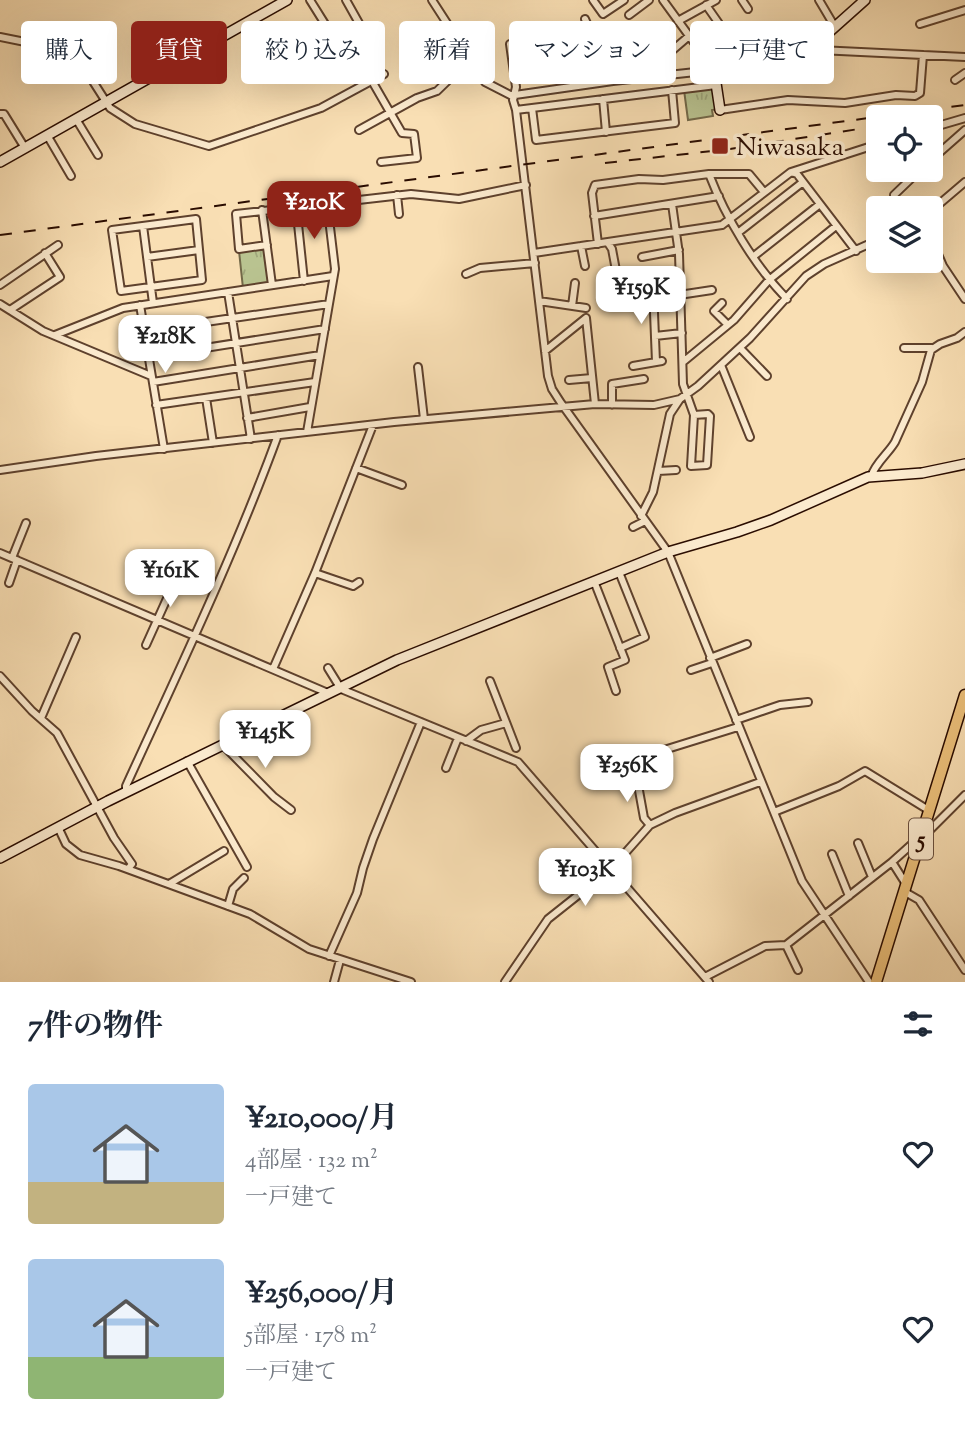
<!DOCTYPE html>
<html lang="ja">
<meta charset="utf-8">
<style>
:root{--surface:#fff;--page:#f2f2f3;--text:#1f2937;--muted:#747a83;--accent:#8f2418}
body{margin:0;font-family:"Sorts Mill Goudy","Noto Serif JP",serif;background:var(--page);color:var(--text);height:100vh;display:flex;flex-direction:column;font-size:26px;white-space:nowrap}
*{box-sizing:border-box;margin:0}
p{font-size:23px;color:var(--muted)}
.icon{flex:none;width:38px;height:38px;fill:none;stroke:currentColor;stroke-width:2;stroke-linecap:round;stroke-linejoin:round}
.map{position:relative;height:982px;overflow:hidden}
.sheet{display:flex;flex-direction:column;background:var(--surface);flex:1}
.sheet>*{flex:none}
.top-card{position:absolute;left:21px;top:21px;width:924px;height:63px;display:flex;gap:14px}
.fabs{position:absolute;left:866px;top:105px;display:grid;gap:14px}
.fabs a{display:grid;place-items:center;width:77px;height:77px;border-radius:7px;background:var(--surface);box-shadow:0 7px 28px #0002;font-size:35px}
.price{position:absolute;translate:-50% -60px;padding:0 16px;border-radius:14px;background:#fff;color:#222;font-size:23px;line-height:46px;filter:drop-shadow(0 2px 4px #0008)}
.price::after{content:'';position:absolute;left:50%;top:42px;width:21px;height:16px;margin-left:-10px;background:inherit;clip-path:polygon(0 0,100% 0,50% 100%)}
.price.on{background:var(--accent);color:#fff}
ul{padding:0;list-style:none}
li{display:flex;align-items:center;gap:21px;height:175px;padding:0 28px}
li span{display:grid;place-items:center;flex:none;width:196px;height:140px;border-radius:7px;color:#555}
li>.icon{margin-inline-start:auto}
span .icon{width:84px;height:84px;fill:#fffc;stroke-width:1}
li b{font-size:30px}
h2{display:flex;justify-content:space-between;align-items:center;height:84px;padding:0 28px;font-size:30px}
.tag{padding:0 24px;border-radius:7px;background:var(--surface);box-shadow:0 7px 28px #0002;font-size:24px;line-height:63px}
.tag.on{background:var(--accent);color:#fff}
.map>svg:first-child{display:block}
.park{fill:url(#park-tufts);stroke:#726848;stroke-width:2}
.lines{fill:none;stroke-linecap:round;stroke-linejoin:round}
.street-casing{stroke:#5e412d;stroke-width:10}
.secondary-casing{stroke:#2a0c00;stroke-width:12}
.primary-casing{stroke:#2a0c00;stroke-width:13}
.street{stroke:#fbeace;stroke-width:6}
.secondary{stroke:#fbeace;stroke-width:9}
.primary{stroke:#ecc07a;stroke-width:10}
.rail{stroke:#2a0c00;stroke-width:2;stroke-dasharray:12 12;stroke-linecap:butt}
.poi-dot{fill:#8f2418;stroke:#fbeace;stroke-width:2.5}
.labels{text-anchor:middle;stroke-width:7;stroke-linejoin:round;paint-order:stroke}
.shield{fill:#fbeace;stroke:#694f3e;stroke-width:2}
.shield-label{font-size:24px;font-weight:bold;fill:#2a0c00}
.poi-label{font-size:26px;fill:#2a0c00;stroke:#fbeace;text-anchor:start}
</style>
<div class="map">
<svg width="965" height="982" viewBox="0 0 965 982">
<defs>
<pattern id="park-tufts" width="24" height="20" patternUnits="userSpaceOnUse" patternTransform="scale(1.75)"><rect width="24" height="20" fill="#b9c390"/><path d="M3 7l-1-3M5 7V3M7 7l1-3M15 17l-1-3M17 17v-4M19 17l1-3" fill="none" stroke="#9fa67a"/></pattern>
</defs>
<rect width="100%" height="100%" fill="#f9dfb4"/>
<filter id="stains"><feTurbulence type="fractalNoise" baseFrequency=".00286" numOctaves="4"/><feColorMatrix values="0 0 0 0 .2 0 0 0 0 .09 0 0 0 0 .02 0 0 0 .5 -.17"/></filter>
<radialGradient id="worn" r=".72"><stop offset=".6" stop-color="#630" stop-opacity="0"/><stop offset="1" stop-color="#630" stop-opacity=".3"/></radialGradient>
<path class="park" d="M 715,86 L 719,109 L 712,110 L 713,116 L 688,120 L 684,90 Z
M 266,247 L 270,284 L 243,288 L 239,251 Z"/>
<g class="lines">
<defs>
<path id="street" d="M 310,0 L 325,24
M 346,0 L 378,57
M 432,0 L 485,82 L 514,97
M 593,0 L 603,14 L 624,0
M 663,0 L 714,70
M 742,0 L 748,9
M 819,0 L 835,27
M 706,5 L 720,25
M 629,15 L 649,0
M 585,19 L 613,81
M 678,21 L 716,0
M 920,24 L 965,10
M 0,37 L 45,46 L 67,57 L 87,72 L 110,108 L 135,124 L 209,146 L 321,108 L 384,74
M 510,44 L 516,87 L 513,100 L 516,110
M 814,47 L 819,50 L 965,57
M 424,55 L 453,30
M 667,55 L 689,36
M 955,80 L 965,73
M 372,81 L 402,133 L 414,134 L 417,158 L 381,162
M 716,85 L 516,110 L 548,376 L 552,389 L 561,403 L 668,552 L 802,881 L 869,982
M 515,95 L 613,81 L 714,70
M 603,99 L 606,132
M 532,108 L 536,140 L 675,123 L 672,90
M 720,110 L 788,100 L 845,103 L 896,95 L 915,96 L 920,93 L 923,55
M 0,114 L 4,114 L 25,148
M 76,119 L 98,155
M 931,128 L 965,118
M 359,130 L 417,98 L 437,91 L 470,59
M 47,135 L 71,176
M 931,160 L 965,130
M 791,172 L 878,144
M 709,174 C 726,218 754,265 787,299
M 397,195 L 399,214
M 894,195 L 920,170
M 672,204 L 679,254 L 683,384 L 694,415 L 691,466 L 707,465 L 710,416 L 708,414 L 694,415
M 296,205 L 304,281
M 262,210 L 272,285
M 931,211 L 965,182
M 594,216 L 719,196
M 196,219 L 202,280 L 121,291 L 112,230 Z
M 143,226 L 153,303
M 739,232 L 803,182
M 931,238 L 943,266 L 965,299
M 608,243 L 612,249 L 618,281 L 630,286 L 679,293
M 598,244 L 592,193 L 595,185 L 639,179 L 663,180 L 709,174 L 749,174 L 764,192
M 267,245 L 239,249 L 236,214 L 411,194 L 459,199 L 526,185
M 581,246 L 585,266
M 534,253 L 722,225 L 791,172 L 797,174 L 856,251
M 754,256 L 820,204
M 147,257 L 199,250
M 642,257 L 679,250
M 466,274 L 480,268 L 535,263
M 0,285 L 58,245
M 653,288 L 656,362
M 228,292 L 251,439
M 679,295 L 712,290
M 539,301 L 586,308
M 722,303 L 714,311 L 728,325
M 0,304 L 43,331 L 151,376
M 140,305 L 164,449
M 572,306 L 575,283
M 10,310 L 60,277 L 45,253
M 144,331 L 329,304
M 55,335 L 123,308 L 333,276
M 655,336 L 682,333
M 740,348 L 767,376
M 904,348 L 932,348
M 545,351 L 586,318 L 595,404
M 148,357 L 325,329
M 683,362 L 734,320 L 769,280 L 836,226
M 721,365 L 750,437
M 633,366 L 662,361
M 418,367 L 424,419
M 569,380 L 592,378
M 153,382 L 320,355
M 206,398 L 213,443
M 156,405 L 315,382
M 612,405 L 612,384 L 644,379
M 247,418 L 310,407
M 307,432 L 335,269 L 327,202
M 356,468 L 402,485
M 0,470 L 96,456 L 394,422 L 595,404 L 654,405 L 680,399
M 658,471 L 676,470
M 871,477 C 875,463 888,454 895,442 L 922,382 L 931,350 L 940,344 L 957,338 L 965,332
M 641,516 L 653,492 L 670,414 L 680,399 L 698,386 L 750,338 L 806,276 L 824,264 L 878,240
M 633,527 L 645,521
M 0,553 L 328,693
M 12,558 L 26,523
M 619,572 L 645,637 L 620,648
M 315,573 L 353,586 L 359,582
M 594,581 L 625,660 L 608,667 L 616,691
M 9,583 L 17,560
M 146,645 L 169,594
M 710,658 L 747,644
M 328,668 L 341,689 L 518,762 L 709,982
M 273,669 L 315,573 L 373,425
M 691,670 L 712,663
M 0,676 L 32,711 L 57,733 L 114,838 L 132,864 L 128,869
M 490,681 L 516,748
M 41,718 L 76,637
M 736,720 L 780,705 L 808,702
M 738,727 L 651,754 L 634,763 L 644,818 L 650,825 L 675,813 L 760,782
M 466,741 L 481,730 L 506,723
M 223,745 L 274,797 L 291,810
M 187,761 L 247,867
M 446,768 L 458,738
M 126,791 L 126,786 C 179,670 234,555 278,435
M 774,812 L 839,786 L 865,771 L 930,811
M 58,827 L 66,844 L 80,855 L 119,866 L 231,907 L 250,914 L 309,949 L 411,982
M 924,832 L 930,830 L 965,795
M 858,843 L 872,877
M 832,854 L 849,896
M 892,862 L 912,844 L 920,844
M 169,884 L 224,851
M 905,892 L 919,900 L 965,970
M 228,906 L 233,889 L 244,878
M 329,956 L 357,893 L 363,868 L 373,839 L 421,722
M 798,970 L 786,945 L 892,862 L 906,884
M 705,977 L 765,946 L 786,945
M 334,982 L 340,960
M 505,982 L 548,919 L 611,869 L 650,825"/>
<path id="secondary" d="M 720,110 L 714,70 L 809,50 L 865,0
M 0,162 L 287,0
M 0,858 L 108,801 L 397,660 L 668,552 L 737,532 L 771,520 L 868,477 L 922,473 L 965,464"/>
<path id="primary" d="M 876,982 L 965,695"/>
</defs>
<use href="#street" class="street-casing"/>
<use href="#secondary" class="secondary-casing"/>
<use href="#primary" class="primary-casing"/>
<use href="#street" class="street"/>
<use href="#secondary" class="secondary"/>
<use href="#primary" class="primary"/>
<path class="rail" d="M 605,163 L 730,149 L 878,126
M 0,235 L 965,105"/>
</g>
<rect class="poi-dot" x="711" y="137" width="18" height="18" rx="3.5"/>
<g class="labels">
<rect class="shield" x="909" y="818.5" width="24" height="41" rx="5"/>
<g class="shield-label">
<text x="921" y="847">5</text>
</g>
<g class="poi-label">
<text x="736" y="155">Niwasaka</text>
</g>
</g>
<rect width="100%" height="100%" filter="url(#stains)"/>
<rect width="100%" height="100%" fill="url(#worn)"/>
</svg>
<div class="fabs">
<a><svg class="icon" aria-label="locate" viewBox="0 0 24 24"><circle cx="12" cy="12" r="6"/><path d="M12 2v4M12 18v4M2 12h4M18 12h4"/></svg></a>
<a><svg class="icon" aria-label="layers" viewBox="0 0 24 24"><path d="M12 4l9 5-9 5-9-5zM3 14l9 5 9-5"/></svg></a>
</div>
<b class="price on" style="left:314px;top:241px">¥210K</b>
<b class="price" style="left:641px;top:326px">¥159K</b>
<b class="price" style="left:165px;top:375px">¥218K</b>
<b class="price" style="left:170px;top:609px">¥161K</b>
<b class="price" style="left:265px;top:770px">¥145K</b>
<b class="price" style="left:627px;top:804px">¥256K</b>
<b class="price" style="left:585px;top:908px">¥103K</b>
<div class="top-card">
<a class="tag">購入</a>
<a class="tag on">賃貸</a>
<a class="tag">絞り込み</a>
<a class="tag">新着</a>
<a class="tag">マンション</a>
<a class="tag">一戸建て</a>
</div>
</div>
<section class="sheet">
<h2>7件の物件<svg class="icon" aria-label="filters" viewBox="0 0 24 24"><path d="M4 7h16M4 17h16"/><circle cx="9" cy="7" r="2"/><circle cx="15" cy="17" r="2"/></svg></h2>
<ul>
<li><span style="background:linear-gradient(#a9c7e8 70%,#c2b280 0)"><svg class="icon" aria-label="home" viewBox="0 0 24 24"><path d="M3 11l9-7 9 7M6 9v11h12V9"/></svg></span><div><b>¥210,000/月</b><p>4部屋 · 132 m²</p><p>一戸建て</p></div><svg class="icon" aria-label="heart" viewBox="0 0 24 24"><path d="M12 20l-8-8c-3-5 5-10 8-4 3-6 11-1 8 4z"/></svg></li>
<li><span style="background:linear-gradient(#a9c7e8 70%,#8fb573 0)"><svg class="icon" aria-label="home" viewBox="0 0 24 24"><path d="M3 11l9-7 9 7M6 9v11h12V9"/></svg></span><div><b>¥256,000/月</b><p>5部屋 · 178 m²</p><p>一戸建て</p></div><svg class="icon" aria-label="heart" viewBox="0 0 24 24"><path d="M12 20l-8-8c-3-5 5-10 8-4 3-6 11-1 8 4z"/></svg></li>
</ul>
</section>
